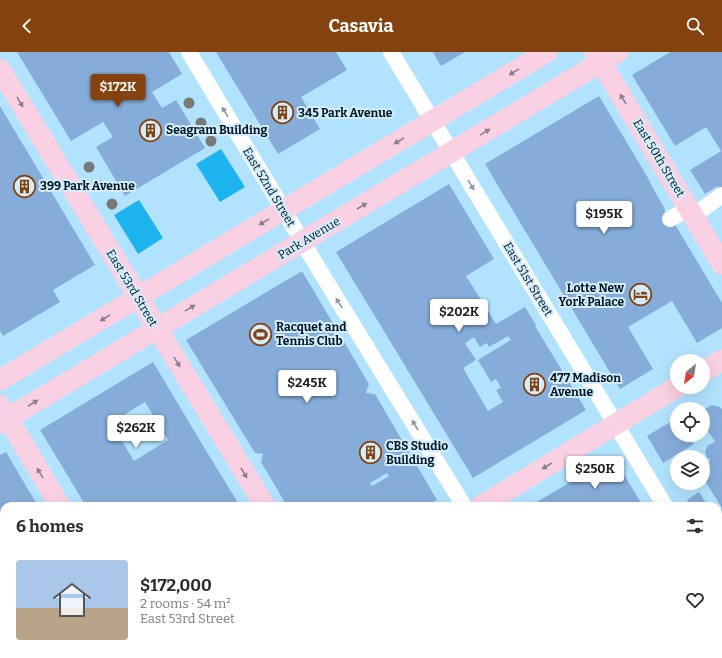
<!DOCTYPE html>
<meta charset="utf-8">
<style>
:root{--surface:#fff;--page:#f7f7f7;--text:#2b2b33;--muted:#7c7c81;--accent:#84420f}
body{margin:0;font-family:Bitter,serif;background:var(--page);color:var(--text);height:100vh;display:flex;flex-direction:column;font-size:15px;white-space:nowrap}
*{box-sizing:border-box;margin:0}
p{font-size:13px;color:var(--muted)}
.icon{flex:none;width:22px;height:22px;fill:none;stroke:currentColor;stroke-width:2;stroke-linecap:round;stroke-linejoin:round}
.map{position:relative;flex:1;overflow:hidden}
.sheet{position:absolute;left:0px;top:450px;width:722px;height:156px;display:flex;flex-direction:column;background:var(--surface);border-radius:12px 12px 0 0;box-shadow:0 4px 16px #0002}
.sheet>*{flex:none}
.needle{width:26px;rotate:210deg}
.controls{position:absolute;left:670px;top:302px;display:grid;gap:8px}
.controls a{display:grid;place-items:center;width:40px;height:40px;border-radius:50%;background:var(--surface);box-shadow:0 4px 16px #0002;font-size:20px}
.price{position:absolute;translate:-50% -34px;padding:0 9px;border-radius:4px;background:#fff;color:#222;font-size:13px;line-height:26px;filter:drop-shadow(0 1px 2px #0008)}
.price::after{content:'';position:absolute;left:50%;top:24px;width:12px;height:9px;margin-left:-6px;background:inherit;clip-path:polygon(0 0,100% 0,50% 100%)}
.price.active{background:var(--accent);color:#fff}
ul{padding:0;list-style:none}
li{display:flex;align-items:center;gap:12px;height:100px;padding:0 16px}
li span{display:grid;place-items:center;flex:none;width:112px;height:80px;border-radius:4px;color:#555}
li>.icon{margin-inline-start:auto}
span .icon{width:48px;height:48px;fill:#fffc;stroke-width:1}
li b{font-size:17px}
h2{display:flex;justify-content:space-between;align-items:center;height:48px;padding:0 16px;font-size:17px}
header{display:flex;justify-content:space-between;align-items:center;height:52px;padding:0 16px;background:var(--accent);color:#fff;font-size:18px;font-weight:700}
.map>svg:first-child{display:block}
.water{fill:#1db3ef}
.building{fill:#86adda;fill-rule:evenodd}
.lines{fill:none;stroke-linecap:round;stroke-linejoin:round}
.minor{stroke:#fff;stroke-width:16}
.major{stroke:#fad1e2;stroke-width:21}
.tree{fill:#797a77}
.oneway{fill:#8a7e8c}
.oneway2{fill:#8d979c}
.labels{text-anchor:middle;stroke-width:4;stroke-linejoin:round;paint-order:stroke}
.poi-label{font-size:12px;font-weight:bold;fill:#011824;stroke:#d5edfa;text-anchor:start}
.street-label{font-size:12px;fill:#011824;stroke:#d5edfa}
</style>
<header><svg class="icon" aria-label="back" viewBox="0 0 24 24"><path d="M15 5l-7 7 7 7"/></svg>Casavia<svg class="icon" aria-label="search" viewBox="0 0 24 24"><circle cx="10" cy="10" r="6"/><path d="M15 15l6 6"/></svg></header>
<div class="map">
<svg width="722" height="606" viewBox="0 0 722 606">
<rect width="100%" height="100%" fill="#b2e3fe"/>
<path class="water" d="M 221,97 L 245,135 L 220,150 L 196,112 Z
M 139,148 L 163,186 L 138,202 L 114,163 Z"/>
<path class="building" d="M 17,0 L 169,0 L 182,22 L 152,40 L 162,56 L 176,48 L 205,96 L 125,144 L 96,95 L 113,85 L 103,70 L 71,89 Z
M 216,0 L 336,0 L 347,18 L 301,45 L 320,77 L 278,102 Z
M 433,0 L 465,0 L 441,14 Z
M 670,0 L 722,0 L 722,141 L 718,134 L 705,142 L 690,118 L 721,99 L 706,75 L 675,94 L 632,23 Z
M 599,44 L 651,131 L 650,131 L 665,157 L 664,158 L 671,170 L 673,169 L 722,251 L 722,276 L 697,291 L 672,249 L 628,275 L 653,317 L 620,337 L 485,112 Z
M 0,54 L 95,213 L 53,238 L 60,250 L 3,284 L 0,279 Z
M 449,132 L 494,207 L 466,224 L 496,272 L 525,255 L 536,273 L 535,274 L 586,358 L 473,426 L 336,200 ZM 508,284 L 511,288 L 478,308 L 491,330 L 496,327 L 501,336 L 496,338 L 503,350 L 488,359 L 463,316 L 476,308 L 465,291 L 474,285 L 480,295 L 487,291 L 489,295 Z
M 302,219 L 369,332 L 366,341 L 375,342 L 437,448 L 426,454 L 287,454 L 261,410 L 263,402 L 255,401 L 186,288 ZM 387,421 L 389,424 L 372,434 L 370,431 Z
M 153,310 L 205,397 L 240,454 L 86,454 L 40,378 ZM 145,350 L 168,388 L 134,409 L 111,371 Z
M 712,353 L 720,355 L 722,358 L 722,477 L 718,470 L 718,459 L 722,456 L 703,426 L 703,415 L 709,411 L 710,407 L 707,406 L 705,400 L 708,393 L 715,390 L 703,371 L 703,358 Z
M 677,366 L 677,383 L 688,383 L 694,392 L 663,411 L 647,384 Z
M 6,400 L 38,454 L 4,454 L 4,512 L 0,505 L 0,403 Z
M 611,406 L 614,406 L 643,454 L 530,454 Z
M 699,440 L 708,454 L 690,454 L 687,448 Z
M 0,545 L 4,552 L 4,602 L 45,602 L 47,605 L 0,606 Z
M 718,579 L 722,586 L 722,606 L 579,606 L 577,602 L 718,602 Z
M 61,602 L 125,602 L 128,606 L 55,606 Z
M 295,602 L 321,602 L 323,606 L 288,606 Z
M 382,602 L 437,602 L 439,606 L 384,606 Z
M 475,602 L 530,602 L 531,603 L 527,606 L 478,606 Z"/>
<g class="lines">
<path class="minor" d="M 189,0 L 320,219 L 464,454
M 391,0 L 665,454
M 693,164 L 722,143
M 670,167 L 689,156
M 718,543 L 722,549
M 552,602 L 554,606"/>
<path class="major" d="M 595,0 L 722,212
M 0,17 L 265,454
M 703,320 L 722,308
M 0,328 L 547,0
M 0,353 L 60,454
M 0,371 L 618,0
M 481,454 L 677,335
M 149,602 L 151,606
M 355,602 L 357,606
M 228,606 L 235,602"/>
</g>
<g class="tree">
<circle cx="189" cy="51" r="5.5"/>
<circle cx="201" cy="71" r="5.5"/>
<circle cx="211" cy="89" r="5.5"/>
<circle cx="89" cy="115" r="5.5"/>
<circle cx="101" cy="134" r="5.5"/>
<circle cx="112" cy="152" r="5.5"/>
</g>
<defs><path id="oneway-solid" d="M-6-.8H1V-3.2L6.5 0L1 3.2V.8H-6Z"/></defs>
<g class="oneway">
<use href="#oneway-solid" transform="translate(514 20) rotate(149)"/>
<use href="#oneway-solid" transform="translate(623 47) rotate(-121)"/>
<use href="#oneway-solid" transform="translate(20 50) rotate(59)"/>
<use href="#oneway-solid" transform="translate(485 80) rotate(-31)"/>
<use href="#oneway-solid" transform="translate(399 89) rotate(149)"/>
<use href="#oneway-solid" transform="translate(362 154) rotate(-31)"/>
<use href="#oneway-solid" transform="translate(264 170) rotate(149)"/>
<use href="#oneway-solid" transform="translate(190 256) rotate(-31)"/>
<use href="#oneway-solid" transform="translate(105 266) rotate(149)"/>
<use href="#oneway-solid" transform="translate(177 310) rotate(59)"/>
<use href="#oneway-solid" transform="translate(33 351) rotate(-31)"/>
<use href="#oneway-solid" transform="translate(547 414) rotate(149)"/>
<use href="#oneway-solid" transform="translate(40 421) rotate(-121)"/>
<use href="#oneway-solid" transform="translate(244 421) rotate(59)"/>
</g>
<g class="oneway2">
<use href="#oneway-solid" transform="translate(225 60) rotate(-121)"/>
<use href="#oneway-solid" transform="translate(471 133) rotate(59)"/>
<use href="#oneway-solid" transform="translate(339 251) rotate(-122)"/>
<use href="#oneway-solid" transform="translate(415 373) rotate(-122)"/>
</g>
<defs>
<symbol id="building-ring" viewBox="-11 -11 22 22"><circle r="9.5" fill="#d5edfa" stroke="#84420f" stroke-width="1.5"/><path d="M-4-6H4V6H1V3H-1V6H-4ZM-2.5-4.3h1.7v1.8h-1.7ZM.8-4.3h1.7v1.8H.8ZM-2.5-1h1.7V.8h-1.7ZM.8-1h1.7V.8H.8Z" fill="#84420f"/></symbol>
<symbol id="hotel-ring" viewBox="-11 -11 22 22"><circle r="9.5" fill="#d5edfa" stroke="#84420f" stroke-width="1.5"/><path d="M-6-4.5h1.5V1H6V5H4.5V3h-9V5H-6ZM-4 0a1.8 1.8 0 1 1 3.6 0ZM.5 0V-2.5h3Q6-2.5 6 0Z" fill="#84420f"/></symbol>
<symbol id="stadium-ring" viewBox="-11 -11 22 22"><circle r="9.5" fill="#d5edfa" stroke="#84420f" stroke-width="1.5"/><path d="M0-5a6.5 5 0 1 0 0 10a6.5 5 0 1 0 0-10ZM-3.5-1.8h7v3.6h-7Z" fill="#84420f"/></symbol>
</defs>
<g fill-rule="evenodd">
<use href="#building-ring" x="270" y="48" width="25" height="25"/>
<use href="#building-ring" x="138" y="66" width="25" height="25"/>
<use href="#building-ring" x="12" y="122" width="25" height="25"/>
<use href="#hotel-ring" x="628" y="230" width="25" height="25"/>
<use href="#stadium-ring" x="248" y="270" width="25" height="25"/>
<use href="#building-ring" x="522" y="320" width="25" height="25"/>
<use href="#building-ring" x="358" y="388" width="25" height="25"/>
</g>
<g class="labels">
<g class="poi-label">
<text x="298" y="65">345 Park Avenue</text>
<text x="166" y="82">Seagram Building</text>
<text x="40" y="138">399 Park Avenue</text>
<text x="624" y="240" text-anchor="end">Lotte New<tspan x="624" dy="14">York Palace</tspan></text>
<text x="276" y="279">Racquet and<tspan x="276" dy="14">Tennis Club</tspan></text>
<text x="550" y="330">477 Madison<tspan x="550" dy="14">Avenue</tspan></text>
<text x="386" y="398">CBS Studio<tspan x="386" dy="14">Building</tspan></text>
</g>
<g class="street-label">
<text transform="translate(659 106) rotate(59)" y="4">East 50th Street</text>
<text transform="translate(269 135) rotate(59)" y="4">East 52nd Street</text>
<text transform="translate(309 186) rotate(-31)" y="4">Park Avenue</text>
<text transform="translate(528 227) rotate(59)" y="4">East 51st Street</text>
<text transform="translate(132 236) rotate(59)" y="4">East 53rd Street</text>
</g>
</g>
</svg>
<div class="controls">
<a><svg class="needle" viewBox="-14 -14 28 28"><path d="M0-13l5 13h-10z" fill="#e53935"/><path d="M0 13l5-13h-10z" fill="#7c7c81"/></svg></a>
<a><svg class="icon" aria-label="locate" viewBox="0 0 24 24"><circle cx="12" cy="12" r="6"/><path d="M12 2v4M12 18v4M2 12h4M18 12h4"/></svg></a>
<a><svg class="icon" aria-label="layers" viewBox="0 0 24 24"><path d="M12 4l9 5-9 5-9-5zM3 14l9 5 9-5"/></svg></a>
</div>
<b class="price active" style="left:118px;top:56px">$172K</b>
<b class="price" style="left:604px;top:183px">$195K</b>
<b class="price" style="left:459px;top:281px">$202K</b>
<b class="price" style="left:307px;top:352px">$245K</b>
<b class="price" style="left:136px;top:397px">$262K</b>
<b class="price" style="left:595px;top:438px">$250K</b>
<section class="sheet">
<h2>6 homes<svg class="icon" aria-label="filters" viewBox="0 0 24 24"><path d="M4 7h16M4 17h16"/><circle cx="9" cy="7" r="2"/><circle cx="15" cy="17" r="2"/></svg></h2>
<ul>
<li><span style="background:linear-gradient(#a9c7e8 60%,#b9a48a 0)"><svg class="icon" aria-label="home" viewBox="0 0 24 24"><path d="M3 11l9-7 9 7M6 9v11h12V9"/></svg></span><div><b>$172,000</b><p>2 rooms · 54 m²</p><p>East 53rd Street</p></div><svg class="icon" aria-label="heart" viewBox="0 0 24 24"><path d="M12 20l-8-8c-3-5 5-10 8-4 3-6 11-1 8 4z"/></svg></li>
</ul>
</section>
</div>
